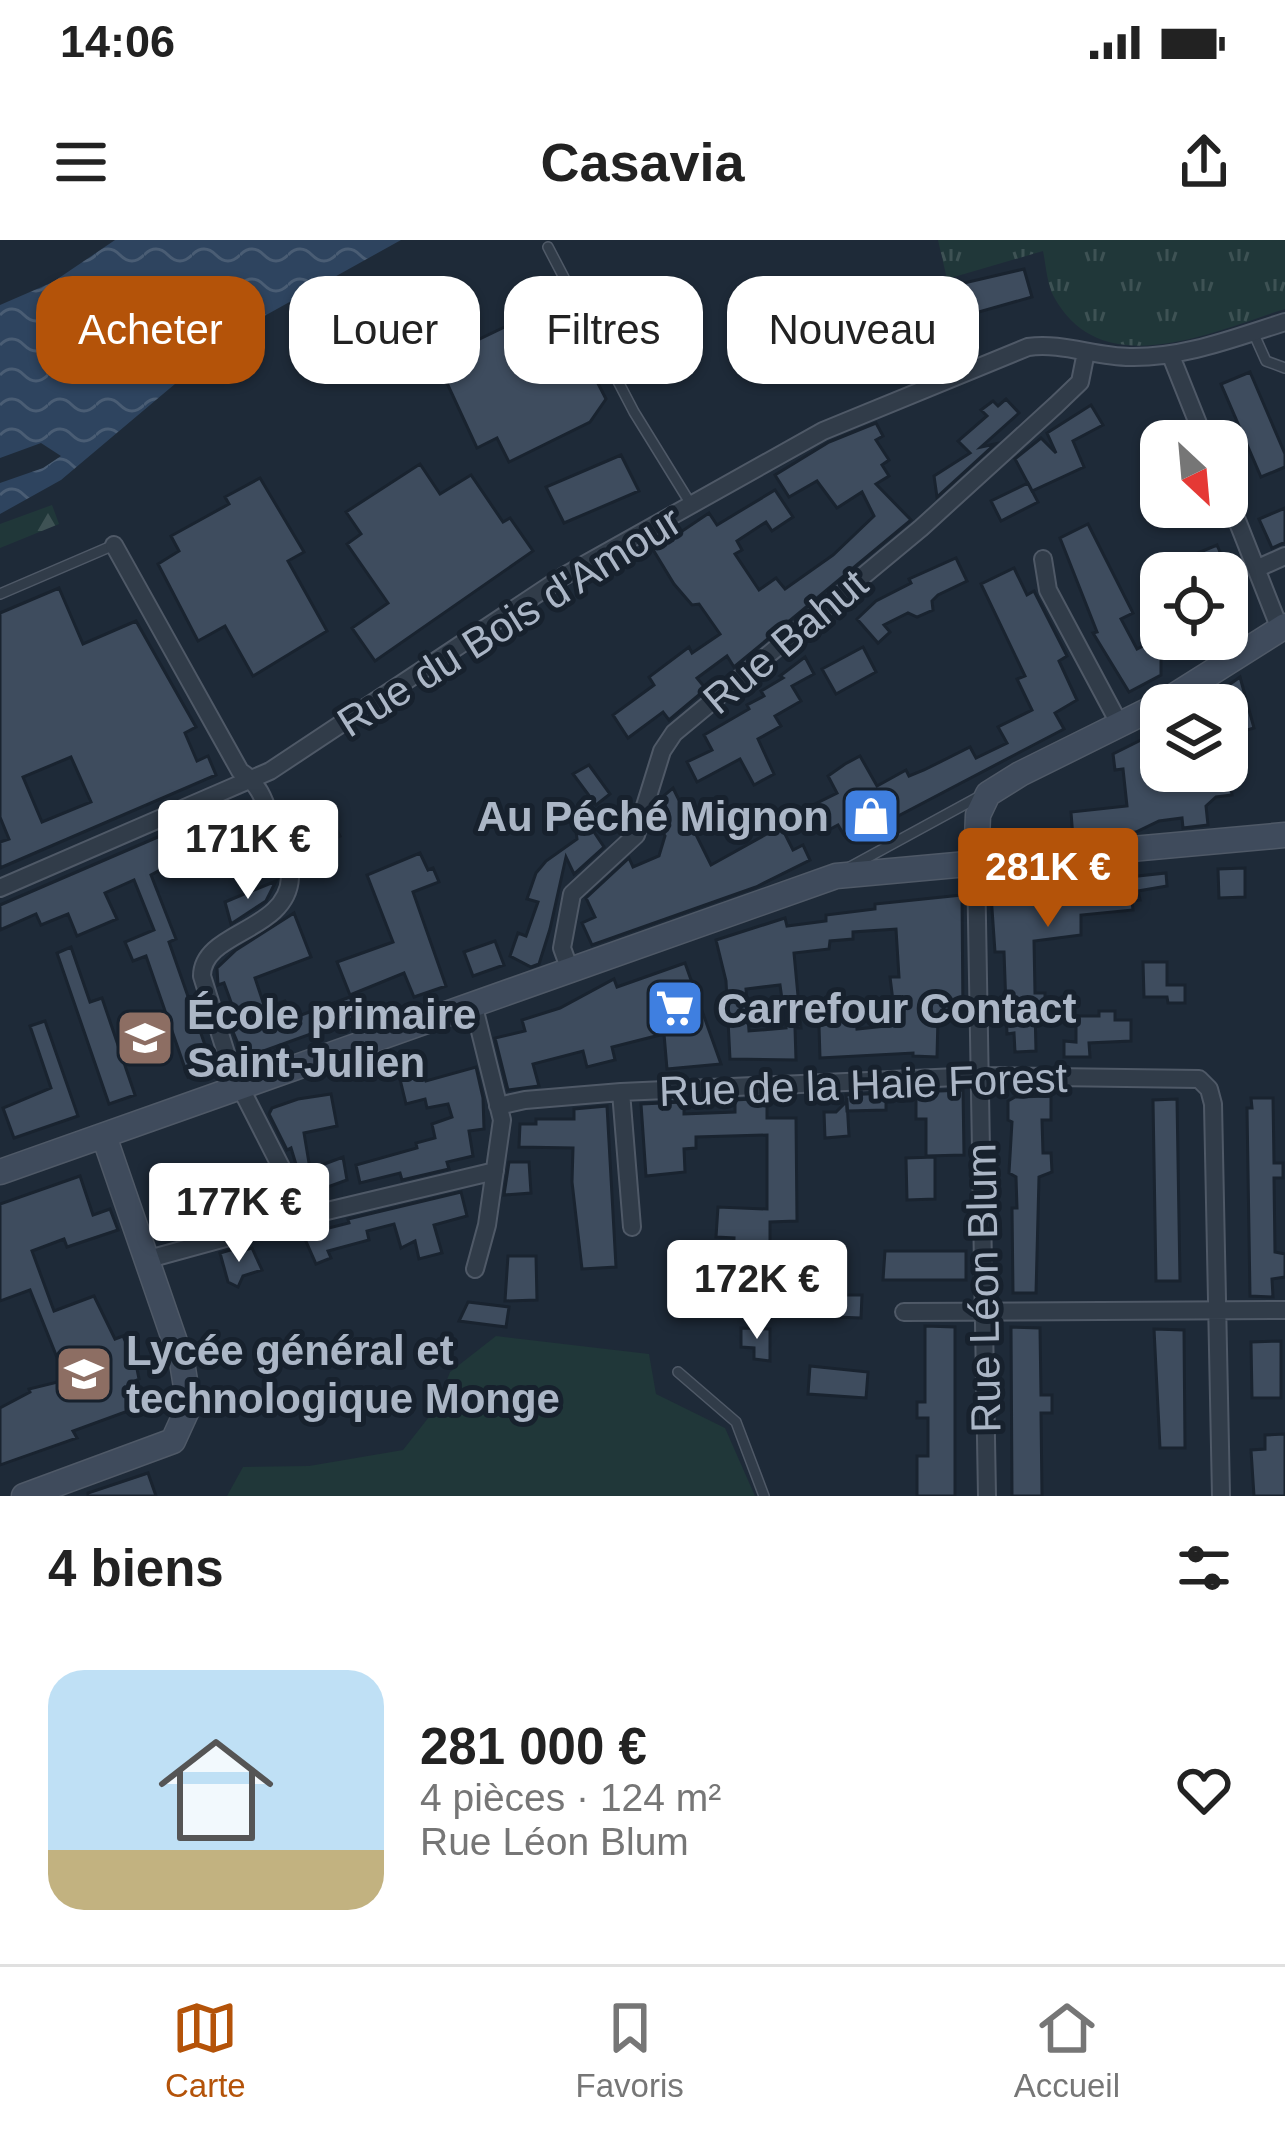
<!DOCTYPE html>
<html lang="fr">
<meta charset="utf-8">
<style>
:root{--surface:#fff;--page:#f2f2f2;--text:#222;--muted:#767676;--line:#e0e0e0;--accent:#b45309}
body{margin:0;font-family:Arial,sans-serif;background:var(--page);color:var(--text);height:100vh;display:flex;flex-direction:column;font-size:45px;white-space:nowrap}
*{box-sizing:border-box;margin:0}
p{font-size:39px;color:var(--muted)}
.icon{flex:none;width:66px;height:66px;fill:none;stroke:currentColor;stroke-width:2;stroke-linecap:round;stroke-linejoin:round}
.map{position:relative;height:1256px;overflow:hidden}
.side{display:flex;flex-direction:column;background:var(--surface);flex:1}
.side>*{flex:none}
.top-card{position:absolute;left:36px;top:36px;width:1215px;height:108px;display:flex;gap:24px}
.needle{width:78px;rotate:154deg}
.fabs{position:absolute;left:1140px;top:180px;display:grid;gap:24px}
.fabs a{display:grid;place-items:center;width:108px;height:108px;border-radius:24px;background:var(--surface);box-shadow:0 3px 9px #0004;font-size:60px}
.price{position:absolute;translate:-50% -102px;padding:0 27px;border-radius:12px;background:#fff;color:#222;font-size:39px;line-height:78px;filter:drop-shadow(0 3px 6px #0008)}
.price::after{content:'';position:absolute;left:50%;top:72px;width:36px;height:27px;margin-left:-18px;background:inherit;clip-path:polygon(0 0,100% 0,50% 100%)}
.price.selected{background:var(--accent);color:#fff}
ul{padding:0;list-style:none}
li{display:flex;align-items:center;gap:36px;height:300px;padding:0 48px}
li+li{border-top:3px solid var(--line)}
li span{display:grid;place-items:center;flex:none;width:336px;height:240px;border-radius:36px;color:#555}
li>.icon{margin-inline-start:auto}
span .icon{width:144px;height:144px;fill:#fffc;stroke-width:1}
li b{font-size:51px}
h2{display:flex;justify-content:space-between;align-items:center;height:144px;padding:0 48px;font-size:51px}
.pill{padding:0 42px;border-radius:36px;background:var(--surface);box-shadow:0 3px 9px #0004;font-size:42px;line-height:108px}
.pill.selected{background:var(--accent);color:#fff}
.status{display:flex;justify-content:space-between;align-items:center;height:84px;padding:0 60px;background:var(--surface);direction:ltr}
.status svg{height:33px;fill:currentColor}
header{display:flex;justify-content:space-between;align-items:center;height:156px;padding:0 48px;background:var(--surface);font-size:54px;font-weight:800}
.tabs{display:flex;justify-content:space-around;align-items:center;height:168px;border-top:3px solid var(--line);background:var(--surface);font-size:33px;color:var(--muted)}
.tabs a{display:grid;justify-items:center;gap:6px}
.tabs .selected{color:var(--accent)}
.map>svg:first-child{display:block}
.grass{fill:#203739}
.forest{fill:url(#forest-firs)}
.park{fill:url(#park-tufts)}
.water{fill:url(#water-waves)}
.building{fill:#3e4c5e;stroke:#19232f;stroke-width:3;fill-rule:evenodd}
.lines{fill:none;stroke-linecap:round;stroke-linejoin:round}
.service-casing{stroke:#4f5967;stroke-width:12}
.minor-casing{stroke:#4f5967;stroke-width:20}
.secondary-casing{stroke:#4f5967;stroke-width:27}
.service{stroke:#313c49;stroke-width:9}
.minor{stroke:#313c49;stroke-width:16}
.secondary{stroke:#3f4b5c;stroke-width:24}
.labels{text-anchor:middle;stroke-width:10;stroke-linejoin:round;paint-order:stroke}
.street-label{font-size:42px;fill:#abb6c6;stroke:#17212d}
.poi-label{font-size:42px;font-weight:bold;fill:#abb6c6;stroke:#17212d;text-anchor:start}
</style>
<div class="status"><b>14:06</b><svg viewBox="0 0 49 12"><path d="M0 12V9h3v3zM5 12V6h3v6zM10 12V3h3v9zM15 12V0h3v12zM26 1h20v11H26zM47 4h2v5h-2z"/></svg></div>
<header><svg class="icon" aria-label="menu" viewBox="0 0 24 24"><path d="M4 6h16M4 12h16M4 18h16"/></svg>Casavia<svg class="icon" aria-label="share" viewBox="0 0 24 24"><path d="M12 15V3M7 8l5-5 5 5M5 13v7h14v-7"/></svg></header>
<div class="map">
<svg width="1285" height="1256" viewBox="0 0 1285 1256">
<defs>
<pattern id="forest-firs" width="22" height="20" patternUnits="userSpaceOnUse" patternTransform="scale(3)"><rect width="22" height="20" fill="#203739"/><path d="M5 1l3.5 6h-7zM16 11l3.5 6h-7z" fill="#3e5254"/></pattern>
<pattern id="park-tufts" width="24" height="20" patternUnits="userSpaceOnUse" patternTransform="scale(3)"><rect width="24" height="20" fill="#203739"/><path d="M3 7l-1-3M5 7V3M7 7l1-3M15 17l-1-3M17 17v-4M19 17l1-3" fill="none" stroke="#3e5254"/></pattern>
<pattern id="water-waves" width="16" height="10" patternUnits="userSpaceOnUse" patternTransform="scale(3)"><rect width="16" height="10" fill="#2e445f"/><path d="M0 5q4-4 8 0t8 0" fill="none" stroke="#4a5d74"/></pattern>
</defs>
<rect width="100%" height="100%" fill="#1e2a38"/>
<path class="grass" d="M 496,1096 L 649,1114 L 656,1154 L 725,1188 L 755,1256 L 227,1256 L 243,1227 L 309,1226 L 403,1210 L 436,1168 L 450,1132 Z"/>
<path class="forest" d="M 52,265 L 59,284 L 0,308 L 0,284 Z"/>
<path class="park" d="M 938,0 L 1285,0 L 1285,69 C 1213,91 1102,145 1054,57 C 1047,45 1046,25 1043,11 L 947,39 Z"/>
<path class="water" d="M 115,0 L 401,0 L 239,90 L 61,240 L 0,274 L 0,243 L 43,228 L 61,216 L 41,203 L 0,218 L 0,65 L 53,42 Z"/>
<path class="building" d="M 1024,29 L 1032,57 L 975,73 L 976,77 L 960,82 L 951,46 Z
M 555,50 L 593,120 L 591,130 L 606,159 L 590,182 L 509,222 L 497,198 L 477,208 L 440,128 L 462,117 L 459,109 L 521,79 L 516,69 Z
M 1250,132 L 1285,214 L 1285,227 L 1261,237 L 1221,144 Z
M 1006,159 L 1019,173 L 981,207 L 995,204 L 937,257 L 934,236 L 970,213 L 958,201 L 987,176 L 981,170 L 993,161 L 998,166 Z
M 1091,165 L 1103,185 L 1073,201 L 1084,227 L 1032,251 L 1015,219 L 1041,198 L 1056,213 L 1047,193 Z
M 876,183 L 883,196 L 876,200 L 889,220 L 882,225 L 889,236 L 876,244 L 911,280 L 734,427 L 727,416 L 697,438 L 706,449 L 669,480 L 663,472 L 628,498 L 613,475 L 654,445 L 649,437 L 689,407 L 692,413 L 720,394 L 699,364 L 692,365 L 674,344 L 649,303 L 662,296 L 666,302 L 709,273 L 717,285 L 775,250 L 793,277 L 772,291 L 766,282 L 737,301 L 742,310 L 735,314 L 759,350 L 776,338 L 785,349 L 833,315 L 874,276 L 862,252 L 837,268 L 817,241 L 789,257 L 775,235 L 829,202 Z
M 621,215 L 639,251 L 564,283 L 546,247 Z
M 420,224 L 440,254 L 471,235 L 503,282 L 510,278 L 533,311 L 375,421 L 352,388 L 388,363 L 347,304 L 361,294 L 346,272 Z
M 260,238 L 304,312 L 288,321 L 327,391 L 253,436 L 225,386 L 198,401 L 158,324 L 179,311 L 171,296 L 229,264 L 225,257 Z
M 1028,243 L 1038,262 L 1001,281 L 991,261 Z
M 1177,267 L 1218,267 L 1220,271 L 1185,285 Z
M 1285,268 L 1285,302 L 1272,308 L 1259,279 Z
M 1088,284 L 1133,373 L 1121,379 L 1137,409 L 1161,397 L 1161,435 L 1129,452 L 1093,393 L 1097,392 L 1060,298 Z
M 1217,305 L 1229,333 L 1201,333 L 1193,315 Z
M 956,318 L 967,341 L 938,355 L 932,361 L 933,370 L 917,377 L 908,373 L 884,385 L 890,392 L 878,403 L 857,379 L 876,361 L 911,343 L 909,339 Z
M 1014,328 L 1027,355 L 1034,351 L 1067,416 L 1059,421 L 1077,460 L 1055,473 L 1064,489 L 860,596 L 856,589 L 844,595 L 838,585 L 821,594 L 807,568 L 837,553 L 828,536 L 845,524 L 860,516 L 877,546 L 906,530 L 909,536 L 924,530 L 970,507 L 976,518 L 1007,503 L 998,487 L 1032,470 L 1017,439 L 1025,436 L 981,344 Z
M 59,348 L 83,404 L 136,381 L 196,487 L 185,493 L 197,521 L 208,516 L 216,535 L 0,628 L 0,602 L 9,599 L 0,577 L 0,373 ZM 71,517 L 91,562 L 42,582 L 23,537 Z
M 863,407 L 876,432 L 836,454 L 822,429 Z
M 805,417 L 814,434 L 792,446 L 801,461 L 775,476 L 781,486 L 758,499 L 774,534 L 754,545 L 740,519 L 697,542 L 687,522 L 712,510 L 704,495 L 749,469 L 747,465 L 764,456 L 761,451 L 783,438 L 780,436 Z
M 1240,437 L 1254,488 L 1227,496 L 1227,465 L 1222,465 L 1219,452 Z
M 1147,497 L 1152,540 L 1229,531 L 1232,555 L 1216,557 L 1206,566 L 1208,585 L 1183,588 L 1182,578 L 1159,581 L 1136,592 L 1073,598 L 1071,572 L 1127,566 L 1123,529 L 1115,530 L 1113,514 Z
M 589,525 L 610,554 L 596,565 L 573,534 Z
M 673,548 L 711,625 L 781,586 L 793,610 L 803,605 L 810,620 L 756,647 L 592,705 L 582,683 L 595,677 L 586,658 L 629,618 L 633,627 L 659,616 L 665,596 L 654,579 L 667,569 L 661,558 Z
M 330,576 L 340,596 L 303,614 L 295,593 Z
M 195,581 L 204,602 L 182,612 L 184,617 L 151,635 L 176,699 L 169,702 L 213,828 L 188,837 L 146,716 L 133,721 L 125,702 L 154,690 L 134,640 L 105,653 L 117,679 L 77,696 L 68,674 L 41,685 L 36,674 L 0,690 L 0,665 Z
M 588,583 L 604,607 L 574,634 L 566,617 L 550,689 L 539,724 L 531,727 L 510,716 L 518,693 L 526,696 L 538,662 L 527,659 L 536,633 L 546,621 L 577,599 L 576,591 Z
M 420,613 L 428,630 L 433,628 L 439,642 L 413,652 L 446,746 L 414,757 L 404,733 L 350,755 L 337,722 L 393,702 L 367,635 Z
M 1245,628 L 1245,657 L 1219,658 L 1218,629 Z
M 1073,631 L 1073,643 L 1166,633 L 1167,646 L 1138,651 L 1140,660 L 1132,661 L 1133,670 L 1081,675 L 1081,695 L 1034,701 L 1035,753 L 1045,753 L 1045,769 L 1035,769 L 1036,811 L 1015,812 L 1014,793 L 1007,794 L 1004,712 L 995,712 L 990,640 Z
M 276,641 L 266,661 L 231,684 L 225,662 Z
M 962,655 L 963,777 L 938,777 L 937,817 L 913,816 L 913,813 L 820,818 L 819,786 L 856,777 L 857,789 L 896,785 L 890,737 L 899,737 L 896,689 L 853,692 L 853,699 L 830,701 L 829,709 L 794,713 L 801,788 L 795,788 L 796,820 L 730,819 L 726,741 L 716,700 L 785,678 L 787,686 L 826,681 L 826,675 L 875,669 L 875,664 ZM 780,745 L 786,788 L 749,791 L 746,749 Z
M 294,673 L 311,717 L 255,738 L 265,768 L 285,761 L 296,777 L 350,757 L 358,777 L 244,818 L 231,787 L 239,784 L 224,743 L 218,745 L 217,728 L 236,710 Z
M 495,701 L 504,725 L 473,736 L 464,712 Z
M 71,707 L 90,762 L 102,758 L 135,855 L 109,864 L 57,713 Z
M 1143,722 L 1167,722 L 1167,745 L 1185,745 L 1185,763 L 1168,763 L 1167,757 L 1144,757 Z
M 685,723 L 721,824 L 667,829 L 664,794 L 612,807 L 615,820 L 587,827 L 583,811 L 533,824 L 539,846 L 508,850 L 495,798 L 525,791 L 522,780 L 560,768 L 614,739 L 617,747 Z
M 1099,771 L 1115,771 L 1115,780 L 1131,780 L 1131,801 L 1089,803 L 1090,817 L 1064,817 L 1064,801 L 1076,802 L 1076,776 L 1099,776 Z
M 45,781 L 78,876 L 14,898 L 3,868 L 51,848 L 30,786 Z
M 476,827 L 483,858 L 484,889 L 469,891 L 473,916 L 447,922 L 449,929 L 402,940 L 400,933 L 360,943 L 356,925 L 417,908 L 416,903 L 435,898 L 432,884 L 452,877 L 448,864 L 427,868 L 425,859 L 406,864 L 399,835 L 422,828 L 426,841 Z
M 963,850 L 964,915 L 926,916 L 926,879 L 916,879 L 916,852 Z
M 886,853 L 886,870 L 847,871 L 846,855 Z
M 331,854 L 337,886 L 304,893 L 310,929 L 298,931 L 291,908 L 287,910 L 269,874 L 272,868 L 298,859 Z
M 1051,856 L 1051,880 L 1042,880 L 1043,913 L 1051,913 L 1052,932 L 1039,937 L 1036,1053 L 1013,1053 L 1012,968 L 1017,968 L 1016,937 L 1009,933 L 1012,882 L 1008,880 L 1008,861 L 1015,857 Z
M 767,858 L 767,878 L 796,878 L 797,981 L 770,982 L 770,1037 L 752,1037 L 751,1049 L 732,1046 L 734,998 L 716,997 L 718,967 L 767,969 L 767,895 L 696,897 L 696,908 L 684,909 L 685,932 L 646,936 L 641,864 L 684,862 L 684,874 L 735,872 L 735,860 Z
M 1251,858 L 1273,858 L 1274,923 L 1283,923 L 1283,938 L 1274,938 L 1275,1012 L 1285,1014 L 1285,1037 L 1272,1039 L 1273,1057 L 1250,1056 L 1247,868 L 1252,868 Z
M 1177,859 L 1180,1041 L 1156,1041 L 1153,860 Z
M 847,861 L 849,896 L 825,898 L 824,872 L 836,872 Z
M 607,866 L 616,1027 L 582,1029 L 572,942 L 573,908 L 519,907 L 520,884 L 536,884 L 536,879 L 574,879 L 574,869 Z
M 343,917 L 347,940 L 325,948 L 319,926 Z
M 935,917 L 935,959 L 907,960 L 906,918 Z
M 509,922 L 529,922 L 531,953 L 504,955 Z
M 80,936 L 93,975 L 110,969 L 118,990 L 67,1007 L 64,999 L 32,1011 L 54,1071 L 94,1056 L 115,1099 L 123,1096 L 136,1124 L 139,1139 L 131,1143 L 139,1167 L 73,1191 L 77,1198 L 0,1225 L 0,1168 L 30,1152 L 29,1149 L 66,1140 L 30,1050 L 0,1061 L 0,964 Z
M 461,952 L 467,976 L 434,985 L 442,1013 L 419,1019 L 415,1001 L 401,1008 L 394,984 L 367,991 L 369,1000 L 328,1011 L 331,1018 L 316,1024 L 305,999 L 304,990 L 319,986 L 321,990 L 349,983 L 348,979 Z
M 237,1008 L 238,1012 L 252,1008 L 262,1030 L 243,1036 L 238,1047 L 228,1042 L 220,1013 Z
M 885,1011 L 966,1011 L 966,1040 L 883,1040 Z
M 508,1016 L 536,1016 L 537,1060 L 505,1061 Z
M 837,1055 L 862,1055 L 861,1078 L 836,1077 Z
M 468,1062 L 509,1067 L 506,1087 L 459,1081 Z
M 925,1086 L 955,1087 L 955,1256 L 917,1256 L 917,1216 L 928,1216 L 928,1178 L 917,1178 L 917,1162 L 925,1162 Z
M 1011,1087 L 1040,1088 L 1041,1155 L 1052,1155 L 1052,1173 L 1041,1173 L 1042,1256 L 1012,1256 Z
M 741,1088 L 770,1089 L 770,1121 L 754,1119 L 754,1108 L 741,1107 Z
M 1154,1089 L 1184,1090 L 1185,1208 L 1160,1208 Z
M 1281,1101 L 1281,1158 L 1252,1158 L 1251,1102 Z
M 810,1126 L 868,1132 L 866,1158 L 808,1154 Z
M 1285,1194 L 1285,1256 L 1254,1256 L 1251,1210 L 1265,1209 L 1265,1195 Z
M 148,1233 L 156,1256 L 88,1256 L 88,1253 Z"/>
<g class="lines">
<defs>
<path id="service" d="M 548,7 L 634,172 L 692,266
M 1253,92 L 1266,121 L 1285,128
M 0,354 L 114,305
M 850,627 L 982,555
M 678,1132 L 736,1182 L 764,1256"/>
<path id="minor" d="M 1171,116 L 1205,201
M 1227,255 L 1280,389
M 114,305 L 240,531 C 261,545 265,563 273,585 C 279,600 291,622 290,638 C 287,692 202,691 202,736 L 231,829 L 306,976 L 145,1020
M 1043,319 L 1048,350 L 1120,485
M 1256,329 L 1285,316
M 976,623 L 987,1256
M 0,648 L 270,531 L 564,336 L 823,191 L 1028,107 C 1062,102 1095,117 1130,117 C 1184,118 1234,98 1285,82
M 571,733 L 562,708 L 572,654 L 636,595 L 662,511 L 674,493 L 921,288 L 1056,165 L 1080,142 L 1086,112
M 474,767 L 502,880 L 487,985 L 475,1029
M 621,852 L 632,987
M 498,866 L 525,860 L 621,852 L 980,836 L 1199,839 L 1209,849 L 1213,864 L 1221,1256
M 306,976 L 495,931
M 904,1072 L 1285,1070"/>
<path id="secondary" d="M 976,623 L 978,575 L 988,554 L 1020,534 L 1163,463 L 1285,386
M 0,932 L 836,636 L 1285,595
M 24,1256 L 173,1201 L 189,1166 L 182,1122 L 104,896"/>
</defs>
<use href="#service" class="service-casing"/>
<use href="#minor" class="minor-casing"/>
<use href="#secondary" class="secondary-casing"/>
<use href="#service" class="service"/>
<use href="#minor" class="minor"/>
<use href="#secondary" class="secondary"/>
</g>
<defs>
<symbol id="shop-square" viewBox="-11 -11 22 22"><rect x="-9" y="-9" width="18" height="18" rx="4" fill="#3f7fe0" stroke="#17212d"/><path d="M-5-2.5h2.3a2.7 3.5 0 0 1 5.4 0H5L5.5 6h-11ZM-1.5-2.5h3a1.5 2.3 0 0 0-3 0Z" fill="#fff"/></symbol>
<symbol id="supermarket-square" viewBox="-11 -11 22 22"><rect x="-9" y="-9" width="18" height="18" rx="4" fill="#3f7fe0" stroke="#17212d"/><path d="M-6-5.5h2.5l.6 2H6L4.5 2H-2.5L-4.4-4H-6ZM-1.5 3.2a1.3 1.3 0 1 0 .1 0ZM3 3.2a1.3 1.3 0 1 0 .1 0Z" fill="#fff"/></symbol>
<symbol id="school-square" viewBox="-11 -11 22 22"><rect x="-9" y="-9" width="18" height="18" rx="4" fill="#8d6e63" stroke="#17212d"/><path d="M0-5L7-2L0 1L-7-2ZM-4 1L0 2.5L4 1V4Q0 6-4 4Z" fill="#fff"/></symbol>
</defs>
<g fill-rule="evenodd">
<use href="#shop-square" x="838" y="543" width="66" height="66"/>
<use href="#supermarket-square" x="642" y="735" width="66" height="66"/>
<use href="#school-square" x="112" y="765" width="66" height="66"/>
<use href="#school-square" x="51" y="1101" width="66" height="66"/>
</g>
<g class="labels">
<g class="street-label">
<text transform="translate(509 381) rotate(-32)" y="15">Rue du Bois d'Amour</text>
<text transform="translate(785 401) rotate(-40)" y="15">Rue Bahut</text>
<text transform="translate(863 844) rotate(-2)" y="15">Rue de la Haie Forest</text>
<text transform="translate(983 1048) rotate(-91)" y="15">Rue Léon Blum</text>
</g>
<g class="poi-label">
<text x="829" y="591" text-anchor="end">Au Péché Mignon</text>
<text x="717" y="783">Carrefour Contact</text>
<text x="187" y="789">École primaire<tspan x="187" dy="48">Saint-Julien</tspan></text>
<text x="126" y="1125">Lycée général et<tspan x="126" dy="48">technologique Monge</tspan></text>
</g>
</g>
</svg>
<div class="fabs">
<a><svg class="needle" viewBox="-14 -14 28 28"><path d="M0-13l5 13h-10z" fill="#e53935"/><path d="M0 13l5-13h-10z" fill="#767676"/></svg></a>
<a><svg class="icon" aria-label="locate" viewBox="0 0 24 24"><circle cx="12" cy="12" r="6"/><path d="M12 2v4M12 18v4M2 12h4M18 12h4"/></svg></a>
<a><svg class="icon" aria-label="layers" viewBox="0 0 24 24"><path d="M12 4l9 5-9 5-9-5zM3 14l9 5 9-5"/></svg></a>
</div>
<b class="price" style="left:248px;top:662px">171K €</b>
<b class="price selected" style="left:1048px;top:690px">281K €</b>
<b class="price" style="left:239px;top:1025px">177K €</b>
<b class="price" style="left:757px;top:1102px">172K €</b>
<div class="top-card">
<a class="pill selected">Acheter</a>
<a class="pill">Louer</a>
<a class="pill">Filtres</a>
<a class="pill">Nouveau</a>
</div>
</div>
<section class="side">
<h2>4 biens<svg class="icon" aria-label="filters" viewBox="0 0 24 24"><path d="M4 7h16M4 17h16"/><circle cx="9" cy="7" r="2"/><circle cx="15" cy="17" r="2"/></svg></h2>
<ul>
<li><span style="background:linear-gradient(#bfe0f5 75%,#c2b280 0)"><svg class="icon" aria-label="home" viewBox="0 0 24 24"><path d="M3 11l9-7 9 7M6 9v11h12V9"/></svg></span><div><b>281 000 €</b><p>4 pièces · 124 m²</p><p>Rue Léon Blum</p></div><svg class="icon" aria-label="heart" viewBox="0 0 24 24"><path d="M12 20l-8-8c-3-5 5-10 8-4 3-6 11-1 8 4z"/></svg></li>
</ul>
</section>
<nav class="tabs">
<a class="selected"><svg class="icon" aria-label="map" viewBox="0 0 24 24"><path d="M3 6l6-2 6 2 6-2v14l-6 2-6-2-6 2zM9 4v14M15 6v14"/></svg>Carte</a>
<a><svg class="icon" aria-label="saved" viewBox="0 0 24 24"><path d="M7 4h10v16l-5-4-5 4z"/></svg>Favoris</a>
<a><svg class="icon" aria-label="home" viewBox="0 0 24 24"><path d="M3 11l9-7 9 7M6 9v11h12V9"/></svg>Accueil</a>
</nav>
